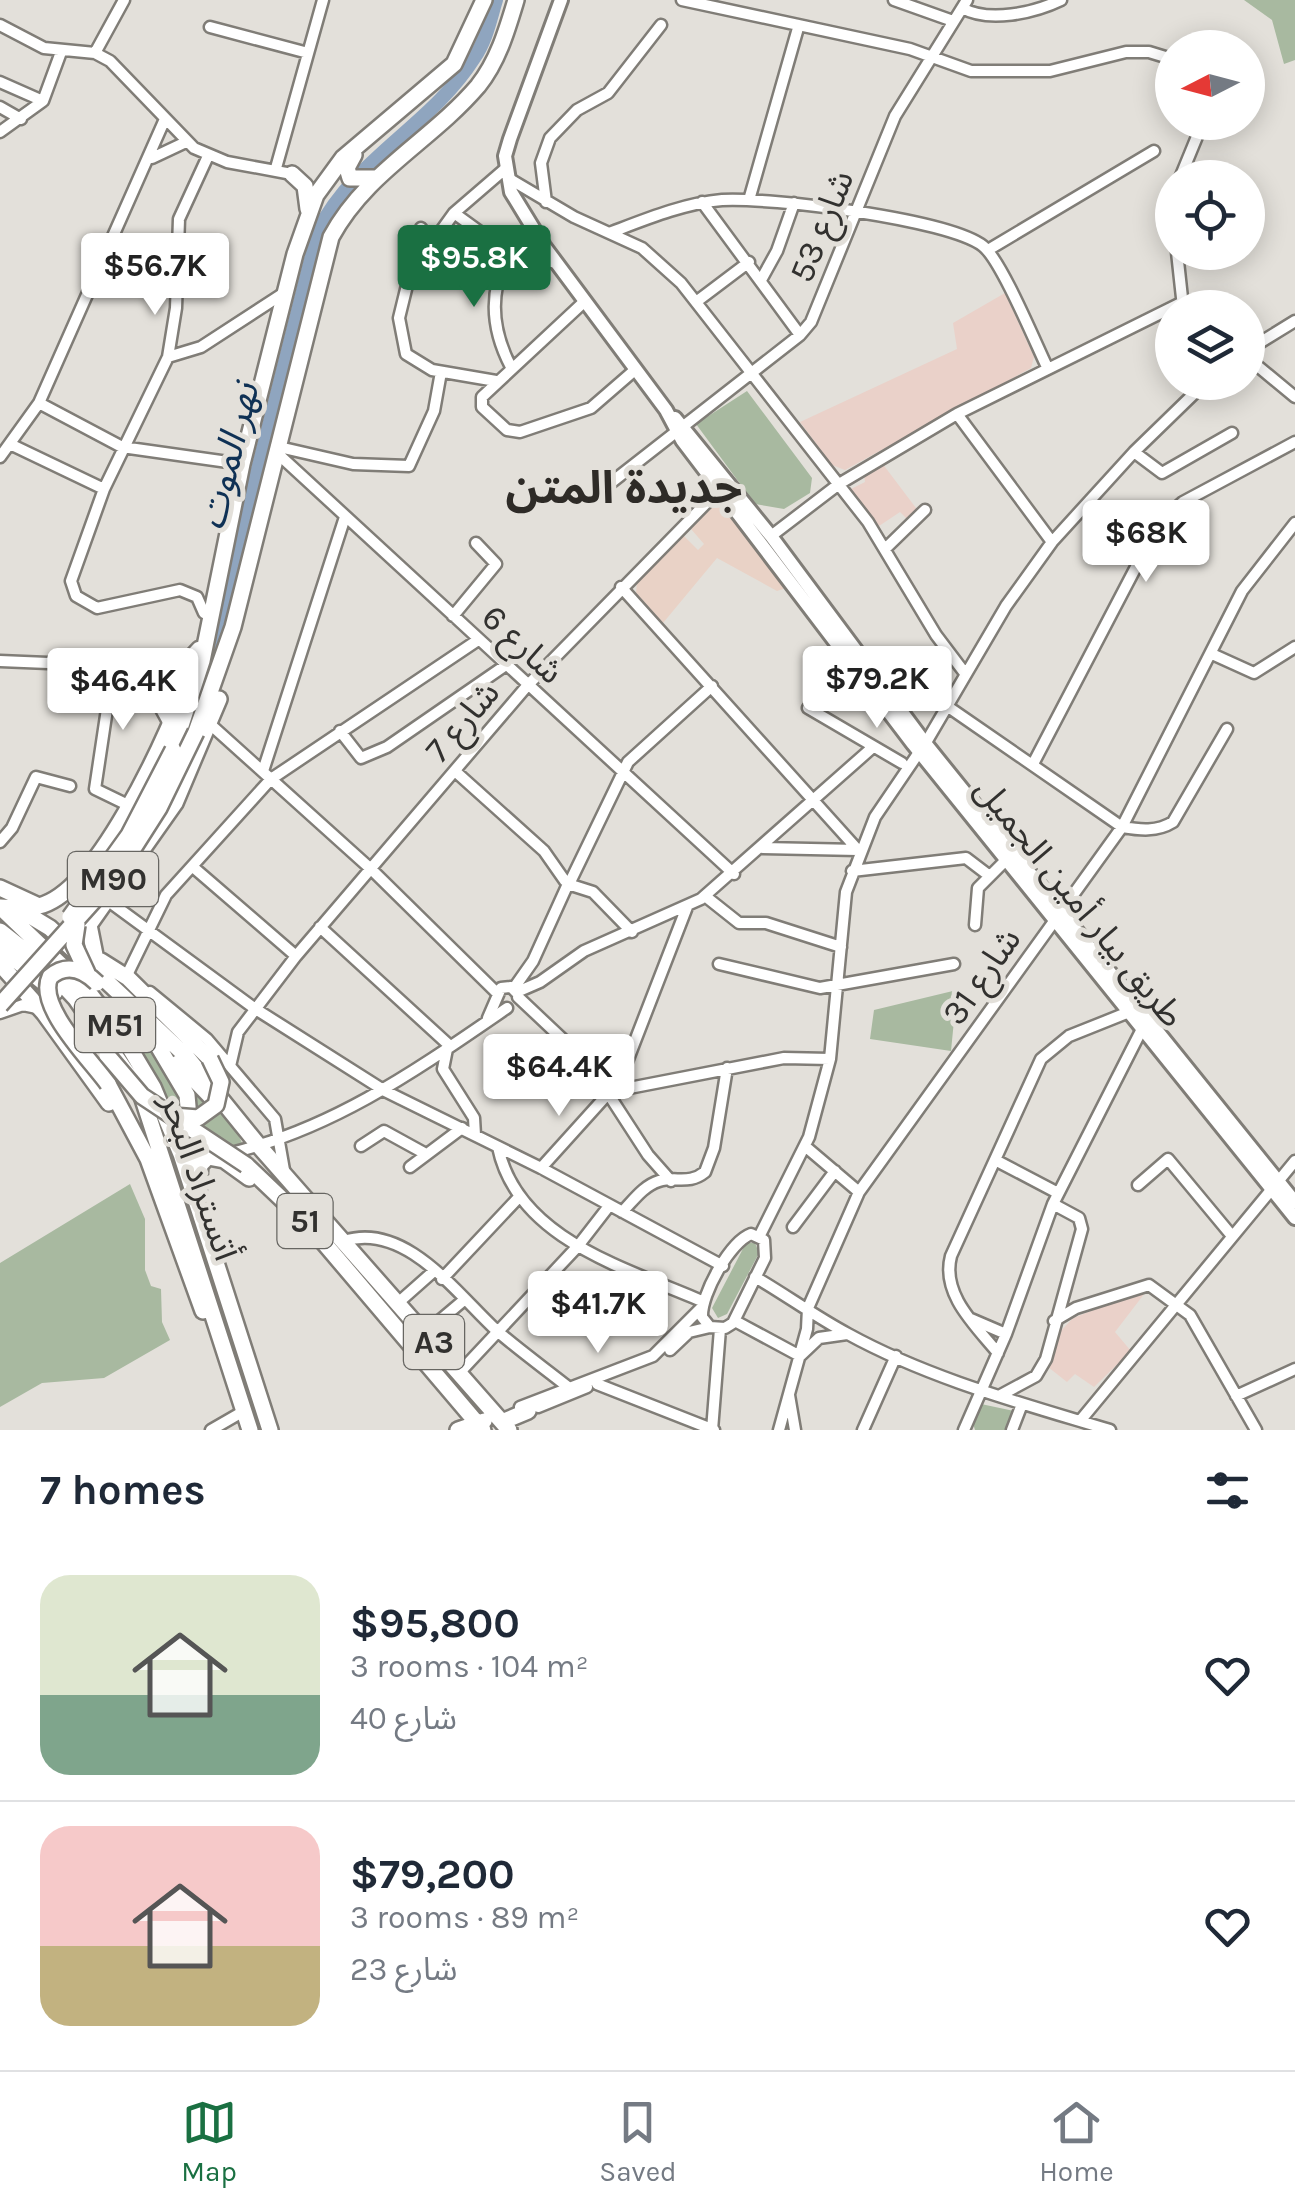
<!DOCTYPE html>
<meta charset="utf-8">
<style>
:root{--surface:#fff;--page:#f6f6f7;--text:#1f2937;--muted:#747a83;--line:#e0e1e3;--accent:#1a7042}
body{margin:0;font-family:Karla,"Noto Sans Arabic",sans-serif;background:var(--page);color:var(--text);height:100vh;display:flex;flex-direction:column;font-size:38px;white-space:nowrap}
*{box-sizing:border-box;margin:0}
p{font-size:32px;color:var(--muted)}
.icon{flex:none;width:55px;height:55px;fill:none;stroke:currentColor;stroke-width:2;stroke-linecap:round;stroke-linejoin:round}
.map{position:relative;height:1430px;overflow:hidden}
.side{display:flex;flex-direction:column;background:var(--surface);flex:1}
.side>*{flex:none}
.needle{width:65px;rotate:264deg}
.fabs{position:absolute;left:1155px;top:30px;display:grid;gap:20px}
.fabs a{display:grid;place-items:center;width:110px;height:110px;border-radius:50%;background:var(--surface);box-shadow:0 5px 25px #0003;font-size:50px}
.price{position:absolute;translate:-50% -85px;padding:0 22px;border-radius:10px;background:#fff;color:#222;font-size:32px;line-height:65px;filter:drop-shadow(0 2px 5px #0008)}
.price::after{content:'';position:absolute;left:50%;top:60px;width:30px;height:22px;margin-left:-15px;background:inherit;clip-path:polygon(0 0,100% 0,50% 100%)}
.price.active{background:var(--accent);color:#fff}
ul{padding:0;list-style:none}
li{display:flex;align-items:center;gap:30px;height:250px;padding:0 40px}
li+li{border-top:2px solid var(--line)}
li span{display:grid;place-items:center;flex:none;width:280px;height:200px;border-radius:30px;color:#555}
li>.icon{margin-inline-start:auto}
span .icon{width:120px;height:120px;fill:#fffc;stroke-width:1}
li b{font-size:42px}
h2{display:flex;justify-content:space-between;align-items:center;height:120px;padding:0 40px;font-size:42px}
.dock{display:flex;justify-content:space-around;align-items:center;height:140px;border-top:2px solid var(--line);background:var(--surface);font-size:28px;color:var(--muted)}
.dock a{display:grid;justify-items:center;gap:5px}
.dock .active{color:var(--accent)}
.map>svg:first-child{display:block}
.commercial{fill:#e9d2c6}
.education{fill:#ead1c9}
.green{fill:#a8b9a0}
.lines{fill:none;stroke-linecap:round;stroke-linejoin:round}
.river{stroke:#8fa5bf;stroke-width:14}
.minor-casing{stroke:#807d77;stroke-width:15}
.major-casing{stroke:#807d77;stroke-width:18}
.highway-casing{stroke:#807d77;stroke-width:20}
.minor{stroke:#fff;stroke-width:10}
.major{stroke:#fff;stroke-width:12}
.highway{stroke:#fff;stroke-width:15}
.highway-bridge-casing{stroke:#807d77;stroke-width:20;stroke-linecap:butt}
.highway-bridge{stroke:#fff;stroke-width:15}
.labels{text-anchor:middle;stroke-width:10;stroke-linejoin:round;paint-order:stroke}
.shield{fill:#e3e0da;stroke:#676662;stroke-width:2.5}
.shield-label{font-size:32px;font-weight:bold;fill:#32312f}
.street-label{font-size:35px;fill:#32312f;stroke:#e3e0da}
.water-label{font-size:38px;font-style:italic;fill:#0f3155;stroke:#e3e0da}
.district-label{font-size:45px;font-weight:bold;fill:#2e2b27;stroke:#e3e0da}
</style>
<div class="map">
<svg width="1295" height="1430" viewBox="0 0 1295 1430">
<rect width="100%" height="100%" fill="#e3e0da"/>
<path class="commercial" d="M 725,501 L 789,587 L 777,591 L 717,558 L 663,623 L 636,593 L 637,583 L 684,536 L 698,550 L 704,544 L 691,529 L 717,502 Z"/>
<path class="education" d="M 1005,293 L 1034,357 L 1031,368 L 845,470 L 832,465 L 800,422 L 957,349 L 953,323 Z
M 882,463 L 919,512 L 908,520 L 900,512 L 879,526 L 849,490 L 865,482 L 864,474 Z
M 1148,1289 L 1115,1332 L 1131,1351 L 1094,1387 L 1075,1374 L 1067,1382 L 1048,1367 L 1058,1334 L 1073,1318 Z"/>
<path class="green" d="M 1244,0 L 1295,0 L 1295,60 L 1284,64 L 1272,20 Z
M 747,391 L 812,478 L 810,493 L 784,509 L 755,504 L 696,424 Z
M 957,990 L 951,1051 L 870,1039 L 874,1010 Z
M 127,1027 L 150,1043 L 187,1109 L 176,1114 Z
M 181,1073 L 236,1130 L 243,1145 L 198,1161 Z
M 130,1184 L 145,1219 L 145,1270 L 151,1286 L 161,1289 L 162,1322 L 170,1340 L 104,1378 L 42,1383 L 0,1407 L 0,1263 Z
M 746,1243 L 755,1243 L 759,1253 L 727,1314 L 718,1318 L 712,1308 Z
M 981,1404 L 1014,1411 L 1008,1430 L 975,1430 L 972,1420 Z"/>
<g class="lines">
<path class="river" d="M 179,749 L 196,714 L 318,231 C 356,157 431,126 474,58 C 486,41 490,20 496,0"/>
<defs>
<path id="minor" d="M 682,0 L 910,49 L 971,71 L 1050,71 L 1126,52 L 1149,52 L 1172,59
M 894,0 L 953,21
M 962,8 C 989,23 1034,13 1061,0
M 0,25 L 44,48 L 95,53 L 110,61 L 194,148 L 227,162 L 292,174
M 210,27 L 308,53
M 95,53 L 124,0
M 0,82 L 43,101
M 0,107 L 21,119
M 0,132 L 43,101 L 61,52
M 152,158 L 186,142
M 276,168 L 323,0
M 508,178 L 574,217 L 642,248 L 681,283 L 868,522 L 936,635 L 964,672
M 1180,178 L 1203,122
M 749,200 L 798,28
M 546,202 L 541,163 L 550,138 L 577,110 L 608,93 L 661,25
M 702,202 L 800,335
M 454,213 L 509,253 L 557,263
M 421,228 L 399,318 L 406,354 L 432,370 L 496,381
M 441,231 L 454,213 L 505,169
M 612,232 C 646,219 685,203 722,200 C 769,197 948,219 983,246 C 1001,260 1035,342 1047,367
M 988,250 L 1154,151
M 1177,252 L 1183,307
M 509,253 C 489,290 491,329 511,367
M 761,280 L 777,251 L 794,203
M 585,301 L 482,397 L 482,407 L 507,430 L 520,432 L 591,408 L 636,369
M 696,302 L 749,262
M 1248,350 L 1295,321
M 168,357 L 201,347 L 284,293
M 1248,358 L 1295,397
M 39,403 L 122,447 L 242,464
M 957,414 L 1052,542
M 12,445 L 104,489
M 279,447 L 353,464 L 409,466 L 434,411 L 441,372
M 1134,452 L 1162,473 L 1232,433
M 277,453 L 734,874
M 0,457 L 39,403 L 165,119
M 594,496 L 800,335 L 811,322 L 895,116 L 967,0
M 771,536 L 839,484 L 957,414 L 1181,303
M 885,549 L 925,510
M 621,587 L 858,850
M 204,613 L 197,597 L 180,590 L 97,608 L 76,596 L 71,581 L 104,489 L 168,357 L 176,308 L 179,219 L 208,156
M 453,616 L 496,564 L 476,543
M 1212,654 L 1254,673 L 1295,647
M 0,661 L 72,664 L 158,681 L 170,677 L 198,647
M 107,670 L 110,689 L 95,789 L 130,806
M 108,671 L 156,700 L 168,722
M 944,704 L 1122,827 C 1140,830 1157,832 1173,822 L 1227,729
M 808,708 L 902,763
M 211,725 L 372,870 L 497,993
M 340,731 L 361,758 L 387,747 L 506,665
M 1034,762 L 1159,523 L 1183,502 L 1295,442
M 263,771 L 345,517
M 456,772 L 544,851 L 565,881
M 0,842 L 12,828 L 36,777 L 70,786
M 763,848 L 858,850
M 193,867 L 296,956
M 852,871 L 966,858 L 987,874
M 571,880 L 628,762 L 712,686
M 571,885 L 593,892 L 632,932
M 705,896 L 739,923 L 766,923 L 841,947
M 107,900 L 254,1008 L 385,1091 L 541,1168 L 723,1266
M 975,925 L 978,888 L 1008,858
M 320,927 L 450,1046
M 719,964 L 820,988 L 954,964
M 126,977 L 166,895 L 271,779 L 478,640
M 514,988 L 533,961 L 567,886
M 150,992 L 207,1039 L 275,1119 L 284,1170
M 517,992 L 540,982 L 584,951 L 701,899 L 873,747
M 518,997 L 608,1082
M 0,1013 L 23,1005 L 37,1008
M 488,1018 L 501,988 L 511,987 L 517,993
M 447,1049 L 443,1069 L 474,1118 L 475,1135
M 230,1066 L 238,1032 L 296,956 L 527,686 L 723,486
M 618,1085 L 687,907
M 619,1090 L 784,1058 L 830,1059
M 611,1098 L 648,1155 L 671,1181
M 361,1146 L 384,1131 L 424,1153
M 498,1147 C 517,1240 629,1269 704,1302
M 806,1147 L 859,1192
M 227,1154 C 334,1129 418,1069 507,1008
M 997,1161 L 1058,1193
M 410,1167 L 462,1128
M 541,1168 L 606,1096
M 1138,1185 L 1168,1159 L 1232,1236
M 622,1212 C 633,1201 643,1186 659,1181 C 676,1176 689,1185 705,1172 L 714,1148 L 727,1068
M 793,1227 L 835,1171
M 751,1234 L 764,1240 L 765,1258 L 733,1323 L 725,1328 L 710,1327 L 702,1317 C 701,1294 730,1242 751,1234 Z
M 760,1235 L 809,1137 L 830,1059 L 846,892 L 875,817 L 928,739 L 1006,606 L 1052,542 L 1134,452 L 1206,382
M 344,1241 C 405,1221 457,1294 496,1330 C 519,1350 544,1368 568,1387
M 755,1277 C 786,1295 816,1317 848,1334 C 930,1379 1021,1403 1110,1430
M 442,1279 L 520,1196
M 399,1302 L 434,1271
M 971,1319 L 1006,1334
M 735,1321 L 800,1356 L 819,1338 L 847,1334
M 1054,1321 L 1076,1308 L 1149,1285 L 1190,1315 L 1256,1430
M 426,1332 L 464,1300
M 670,1350 L 689,1332 L 710,1327
M 998,1353 C 975,1325 941,1294 951,1256 L 1041,1059 L 1069,1036 L 1129,1012
M 460,1372 L 578,1246 L 609,1206
M 597,1384 L 714,1430
M 789,1395 L 795,1430
M 999,1396 L 1036,1376 L 1046,1359 L 1082,1229 L 1079,1218 L 1053,1204
M 1236,1396 L 1295,1369
M 520,1407 L 653,1356 L 703,1306
M 538,1407 L 587,1387
M 1080,1421 L 1295,1161
M 211,1430 L 244,1411
M 712,1430 L 720,1329
M 779,1430 L 807,1329 L 808,1308 L 859,1192 L 1122,827 L 1242,591 L 1295,523
M 863,1430 L 896,1356
M 964,1430 L 1006,1334 L 1053,1204 L 1142,1029
M 1012,1430 L 1022,1404"/>
<path id="major" d="M 561,0 L 510,139 L 505,156 L 511,192 L 544,246 L 666,410 L 682,440 L 913,744 L 1295,1218
M 675,418 L 771,536 L 925,743 L 1295,1202"/>
<path id="highway" d="M 354,155 L 347,168 L 350,178 L 374,178
M 292,174 L 305,186 L 308,209
M 196,732 L 233,627 L 331,237 C 366,172 431,141 478,86 C 498,61 507,30 516,0
M 173,750 L 202,661 L 242,464 L 295,254 L 316,195 L 343,158 L 454,64 L 484,0
M 0,888 L 39,906 C 97,892 163,744 184,691
M 0,907 L 17,908 L 50,928 L 186,1056 L 259,1146 L 509,1430
M 0,907 L 86,989 L 122,1035 L 153,1087 L 181,1154 L 270,1430
M 0,931 L 47,968 L 76,999 L 141,1093 L 250,1430
M 0,947 L 55,992
M 95,955 L 89,925 L 175,803 L 219,699
M 101,961 L 128,978 L 210,1059
M 0,964 L 44,1013 L 109,1103
M 152,1036 L 187,1095 L 194,1175
M 178,1063 L 214,1100
M 108,1084 L 148,1159 L 203,1311
M 246,1165 L 308,1224 L 483,1430
M 198,1193 L 200,1165 L 208,1157 L 224,1160 L 249,1178
M 502,1422 L 528,1411
M 458,1430 L 484,1421"/>
</defs>
<use href="#minor" class="minor-casing"/>
<use href="#major" class="major-casing"/>
<use href="#highway" class="highway-casing"/>
<use href="#minor" class="minor"/>
<use href="#major" class="major"/>
<use href="#highway" class="highway"/>
<defs>
<path id="highway-bridge" d="M 70,917 L 129,835 L 173,750
M 77,925 L 74,945 L 87,973
M 97,983 C 83,969 66,963 50,977 C 36,1006 90,1059 108,1084
M 0,1005 L 115,877 L 159,808 L 196,732
M 107,1055 L 142,1096 L 246,1165
M 173,1116 L 198,1118 L 216,1105 L 221,1082 L 210,1059"/>
</defs>
<use href="#highway-bridge" class="highway-bridge-casing"/>
<use href="#highway-bridge" class="highway-bridge"/>
</g>
<g class="labels">
<g class="shield">
<rect x="68" y="852" width="90" height="54" rx="8"/>
<rect x="75" y="998" width="80" height="54" rx="8"/>
<rect x="277.5" y="1194" width="55" height="54" rx="8"/>
<rect x="404" y="1315" width="60" height="54" rx="8"/>
</g>
<g class="shield-label">
<text x="113" y="890">M90</text>
<text x="115" y="1036">M51</text>
<text x="305" y="1232">51</text>
<text x="434" y="1353">A3</text>
</g>
<g class="street-label">
<text transform="translate(821 226) rotate(-68)" y="12">شارع 53</text>
<text transform="translate(523 644) rotate(43)" y="12">شارع 6</text>
<text transform="translate(462 721) rotate(-50)" y="12">شارع 7</text>
<text transform="translate(1080 902) rotate(51)" y="12">طريق بيار أمين الجميل</text>
<text transform="translate(981 976) rotate(-55)" y="12">شارع 31</text>
<text transform="translate(200 1177) rotate(71)" y="12">أتستراد البحر</text>
</g>
<g class="water-label">
<text transform="translate(228 456) rotate(-76)" y="13">نهر الموت</text>
</g>
<g class="district-label">
<text x="624" y="503">جديدة المتن</text>
</g>
</g>
</svg>
<div class="fabs">
<a><svg class="needle" viewBox="-14 -14 28 28"><path d="M0-13l5 13h-10z" fill="#e53935"/><path d="M0 13l5-13h-10z" fill="#747a83"/></svg></a>
<a><svg class="icon" aria-label="locate" viewBox="0 0 24 24"><circle cx="12" cy="12" r="6"/><path d="M12 2v4M12 18v4M2 12h4M18 12h4"/></svg></a>
<a><svg class="icon" aria-label="layers" viewBox="0 0 24 24"><path d="M12 4l9 5-9 5-9-5zM3 14l9 5 9-5"/></svg></a>
</div>
<b class="price active" style="left:474px;top:310px">$95.8K</b>
<b class="price" style="left:155px;top:318px">$56.7K</b>
<b class="price" style="left:1146px;top:585px">$68K</b>
<b class="price" style="left:877px;top:731px">$79.2K</b>
<b class="price" style="left:123px;top:733px">$46.4K</b>
<b class="price" style="left:559px;top:1119px">$64.4K</b>
<b class="price" style="left:598px;top:1356px">$41.7K</b>
</div>
<section class="side">
<h2>7 homes<svg class="icon" aria-label="filters" viewBox="0 0 24 24"><path d="M4 7h16M4 17h16"/><circle cx="9" cy="7" r="2"/><circle cx="15" cy="17" r="2"/></svg></h2>
<ul>
<li><span style="background:linear-gradient(#dfe7d0 60%,#7fa58c 0)"><svg class="icon" aria-label="home" viewBox="0 0 24 24"><path d="M3 11l9-7 9 7M6 9v11h12V9"/></svg></span><div><b>$95,800</b><p>3 rooms · 104 m²</p><p>شارع 40</p></div><svg class="icon" aria-label="heart" viewBox="0 0 24 24"><path d="M12 20l-8-8c-3-5 5-10 8-4 3-6 11-1 8 4z"/></svg></li>
<li><span style="background:linear-gradient(#f6c9c9 60%,#c2b280 0)"><svg class="icon" aria-label="home" viewBox="0 0 24 24"><path d="M3 11l9-7 9 7M6 9v11h12V9"/></svg></span><div><b>$79,200</b><p>3 rooms · 89 m²</p><p>شارع 23</p></div><svg class="icon" aria-label="heart" viewBox="0 0 24 24"><path d="M12 20l-8-8c-3-5 5-10 8-4 3-6 11-1 8 4z"/></svg></li>
</ul>
</section>
<nav class="dock">
<a class="active"><svg class="icon" aria-label="map" viewBox="0 0 24 24"><path d="M3 6l6-2 6 2 6-2v14l-6 2-6-2-6 2zM9 4v14M15 6v14"/></svg>Map</a>
<a><svg class="icon" aria-label="saved" viewBox="0 0 24 24"><path d="M7 4h10v16l-5-4-5 4z"/></svg>Saved</a>
<a><svg class="icon" aria-label="home" viewBox="0 0 24 24"><path d="M3 11l9-7 9 7M6 9v11h12V9"/></svg>Home</a>
</nav>
